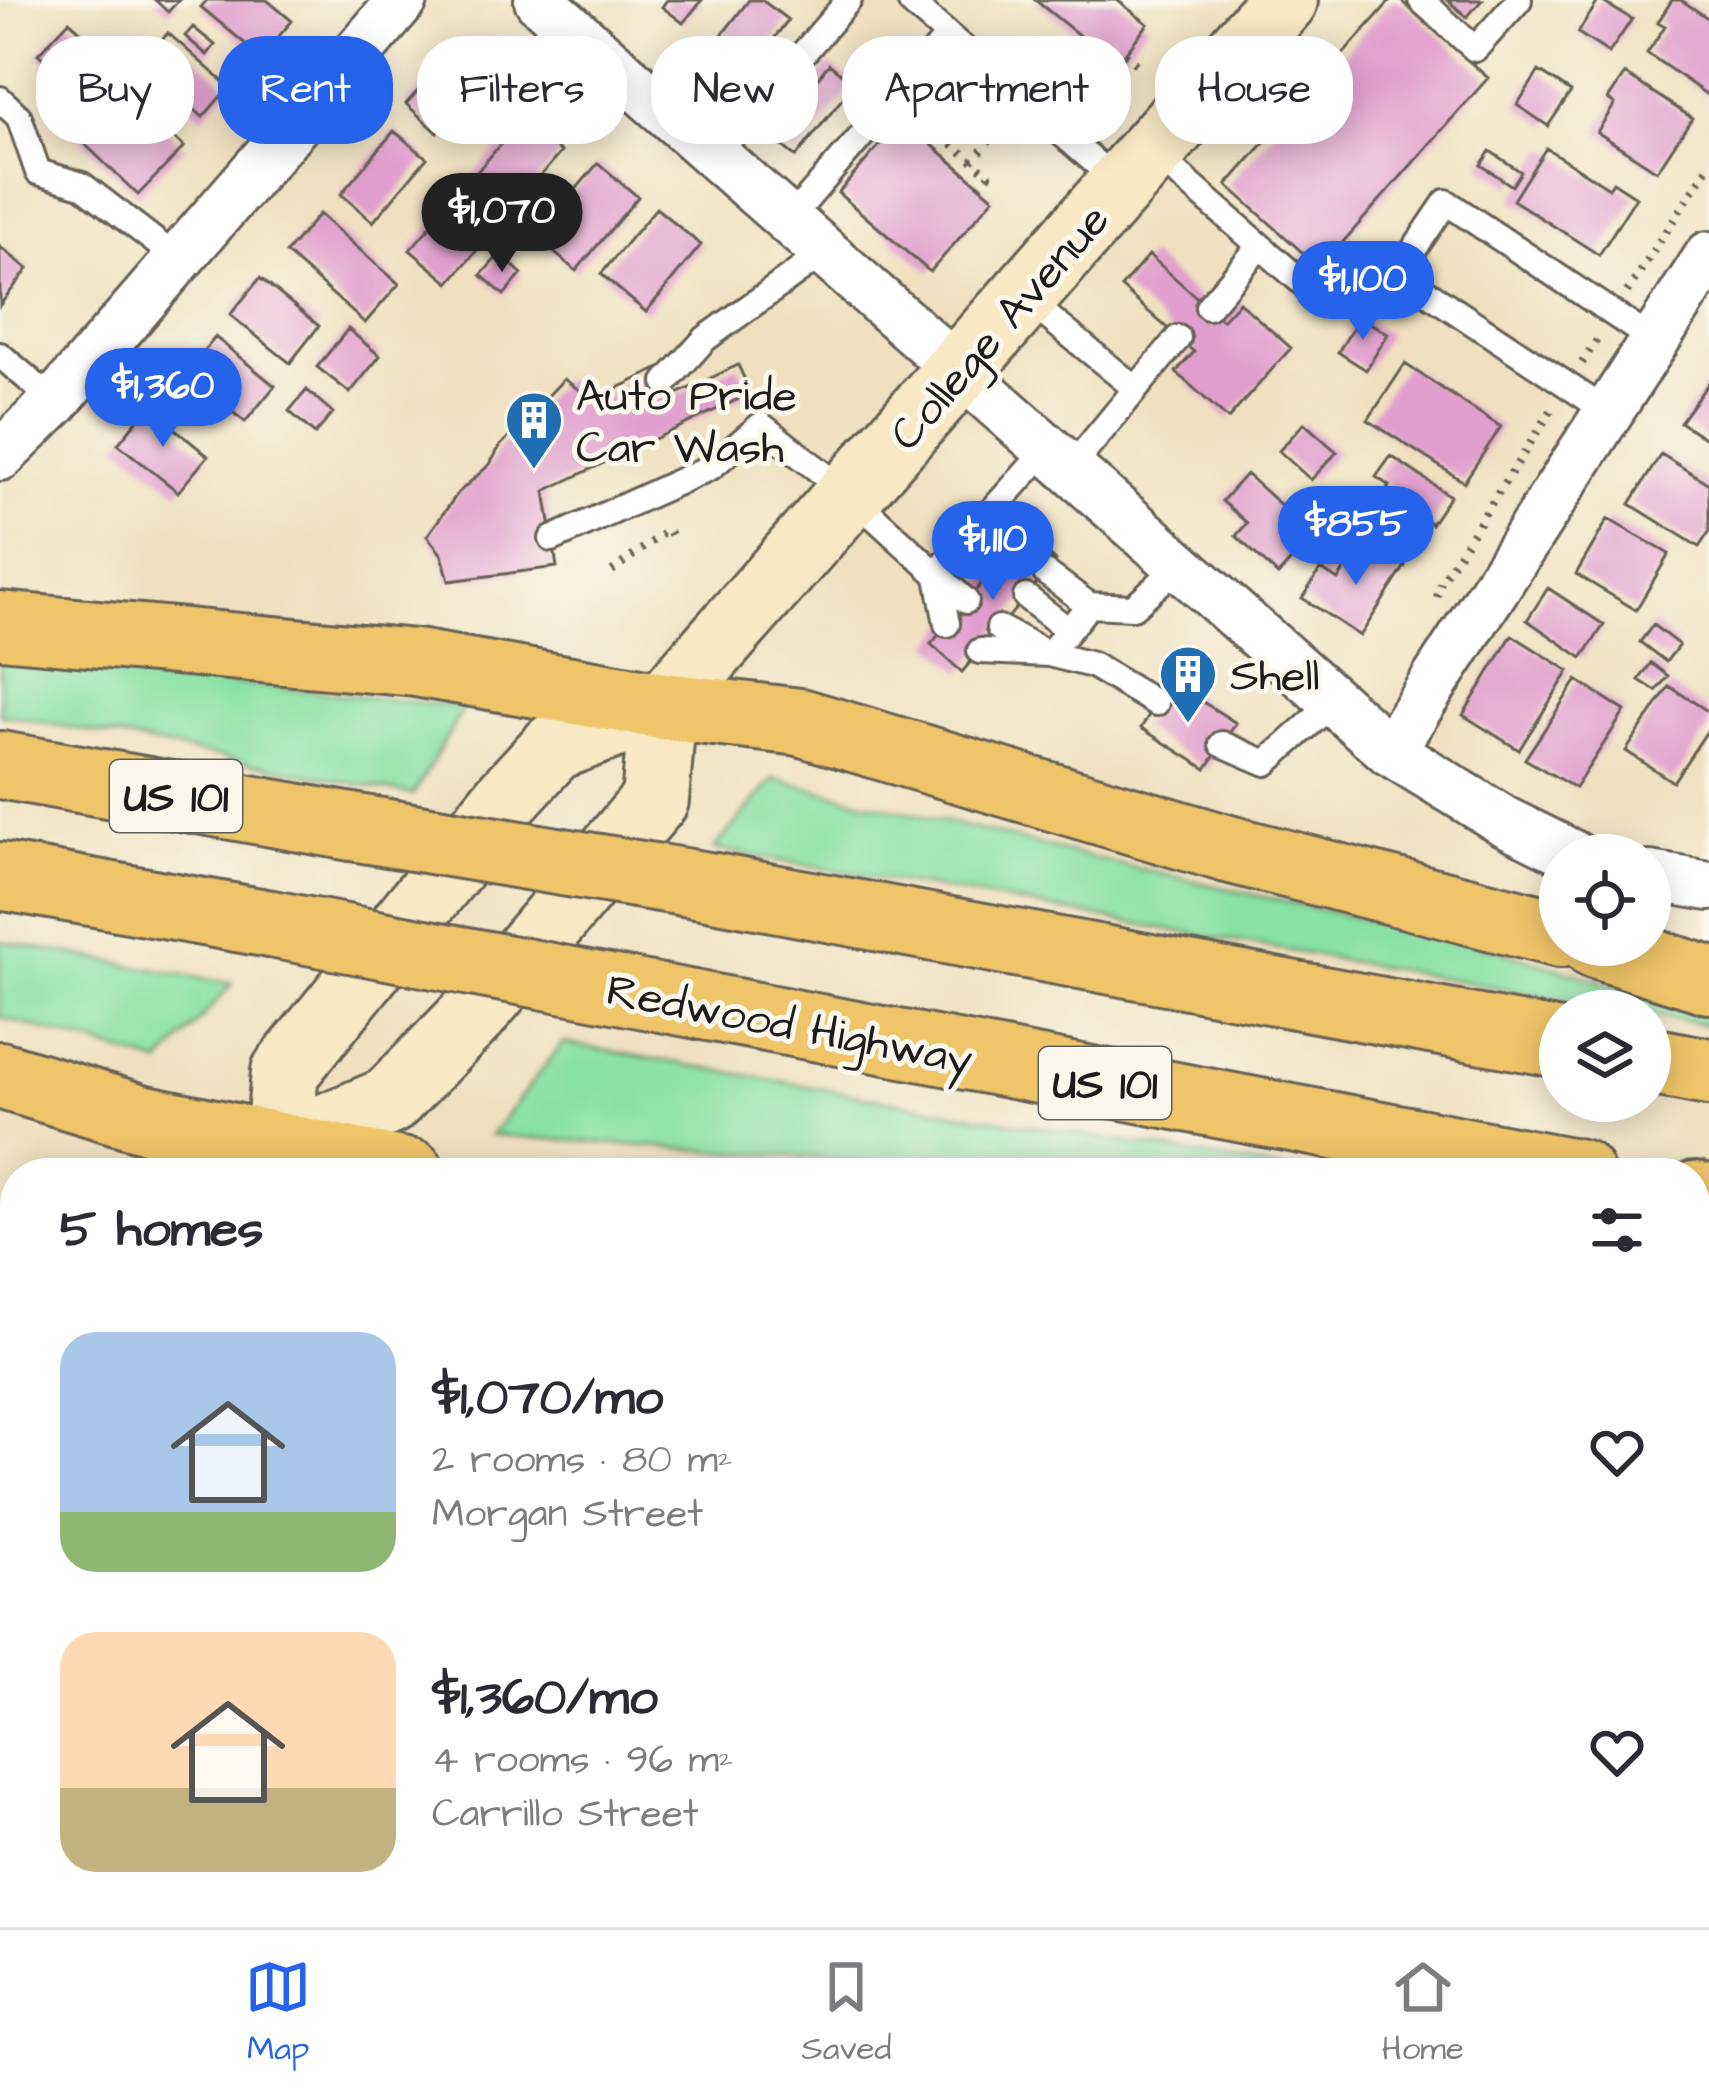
<!DOCTYPE html>
<meta charset="utf-8">
<style>
:root{--surface:#fff;--page:#f2f2f3;--text:#2b2b33;--muted:#7c7c81;--line:#e1e1e2;--accent:#2563eb}
body{margin:0;font-family:"Architects Daughter",sans-serif;background:var(--page);color:var(--text);height:100vh;display:flex;flex-direction:column;font-size:45px;white-space:nowrap}
*{box-sizing:border-box;margin:0}
p{font-size:39px;color:var(--muted)}
.icon{flex:none;width:66px;height:66px;fill:none;stroke:currentColor;stroke-width:2;stroke-linecap:round;stroke-linejoin:round}
.map{position:relative;flex:1;overflow:hidden}
.drawer{position:absolute;left:0px;top:1158px;width:1710px;height:771px;display:flex;flex-direction:column;background:var(--surface);border-radius:48px 48px 0 0;box-shadow:0 6px 30px #0003}
.drawer>*{flex:none}
.hud{position:absolute;left:36px;top:36px;width:1638px;height:108px;display:flex;gap:24px}
.fabs{position:absolute;left:1539px;top:834px;display:grid;gap:24px}
.fabs a{display:grid;place-items:center;width:132px;height:132px;border-radius:50%;background:var(--surface);box-shadow:0 6px 30px #0003;font-size:60px}
.price{position:absolute;translate:-50% -102px;padding:0 27px;border-radius:42px;background:var(--accent);color:#fff;font-size:39px;line-height:78px;filter:drop-shadow(0 3px 6px #0008)}
.price::after{content:'';position:absolute;left:50%;top:72px;width:36px;height:27px;margin-left:-18px;background:inherit;clip-path:polygon(0 0,100% 0,50% 100%)}
.price.on{background:#222;color:#fff}
ul{padding:0;list-style:none}
li{display:flex;align-items:center;gap:36px;height:300px;padding:0 60px}
li span{display:grid;place-items:center;flex:none;width:336px;height:240px;border-radius:36px;color:#555}
li>.icon{margin-inline-start:auto}
span .icon{width:144px;height:144px;fill:#fffc;stroke-width:1}
li b{font-size:51px}
h2{display:flex;justify-content:space-between;align-items:center;height:144px;padding:0 60px;font-size:51px}
.tag{padding:0 42px;border-radius:48px;background:var(--surface);box-shadow:0 6px 30px #0003;font-size:42px;line-height:108px}
.tag.on{background:var(--accent);color:#fff}
.menu{display:flex;justify-content:space-around;align-items:center;height:168px;border-top:3px solid var(--line);background:var(--surface);font-size:33px;color:var(--muted)}
.menu a{display:grid;justify-items:center;gap:6px}
.menu .on{color:var(--accent)}
.map>svg:first-child{display:block}
.green{fill:#88e1a5;stroke:#527e60;stroke-width:3}
.building{fill:#e09fce}
.lines{fill:none;stroke-linecap:round;stroke-linejoin:round}
.service-casing{stroke:#666155;stroke-width:30}
.minor-casing{stroke:#666155;stroke-width:54}
.secondary-casing{stroke:#666155;stroke-width:72}
.motorway-casing{stroke:#666155;stroke-width:72}
.path{stroke:#666155;stroke-width:8;stroke-dasharray:3 9;stroke-linecap:butt}
.service{stroke:#fff;stroke-width:24}
.minor{stroke:#fff;stroke-width:48}
.secondary{stroke:#f8e8c3;stroke-width:66}
.motorway{stroke:#eec569;stroke-width:66}
.motorway-bridge-casing{stroke:#666155;stroke-width:72;stroke-linecap:butt}
.motorway-bridge{stroke:#eec569;stroke-width:66}
.labels{text-anchor:middle;stroke-width:10;stroke-linejoin:round;paint-order:stroke}
.shield{fill:#fbf7ec;stroke:#5f5e5a;stroke-width:3}
.shield-label{font-size:42px;font-weight:bold;fill:#1c1c1c}
.street-label{font-size:45px;fill:#1c1c1c;stroke:#fbf7ec}
.poi-label{font-size:45px;fill:#1c1c1c;stroke:#fbf7ec;text-anchor:start}
</style>
<div class="map">
<svg width="1709" height="1927" viewBox="0 0 1709 1927">
<rect width="100%" height="100%" fill="#fbf7ec"/>
<filter id="ink" filterUnits="userSpaceOnUse"><feTurbulence type="fractalNoise" baseFrequency=".00833" numOctaves="2"/><feDisplacementMap in="SourceGraphic" scale="24" xChannelSelector="R" yChannelSelector="G"/><feConvolveMatrix kernelMatrix="1 2 1 2 8 2 1 2 1" color-interpolation-filters="sRGB"/></filter>
<filter id="wash" filterUnits="userSpaceOnUse"><feTurbulence type="fractalNoise" baseFrequency=".004" numOctaves="4" result="noise"/><feDisplacementMap in="SourceGraphic" scale="48" xChannelSelector="R" yChannelSelector="G"/><feGaussianBlur stdDeviation="2.7" result="paint"/><feColorMatrix in="noise" values="0 0 0 0 0 0 0 0 0 0 0 0 0 0 0 0 0 1.4 0 .05"/><feComposite in="paint" operator="in"/></filter>
<g filter="url(#wash)">
<rect width="100%" height="100%" fill="#f0e0c0"/>
<path class="green" d="M 0,659 L 464,707 L 413,795 L 0,714 Z
M 774,779 L 1096,859 L 1491,948 L 1709,1013 L 1709,1025 L 1650,1015 L 1650,1011 L 1629,1011 L 714,849 Z
M 0,941 L 232,984 L 161,1064 L 0,1017 Z
M 563,1043 L 1300,1173 L 1022,1173 L 491,1135 Z
M 0,1747 L 15,1759 L 15,1862 L 0,1880 Z"/>
<g id="blocks">
<path class="building" d="M 155,0 L 179,0 L 168,12 Z
M 207,0 L 267,0 L 292,21 L 261,57 L 201,7 Z
M 667,0 L 702,0 L 683,23 L 662,7 Z
M 749,0 L 762,0 L 788,20 L 729,98 L 693,72 Z
M 1035,0 L 1117,0 L 1148,24 L 1116,65 Z
M 1391,0 L 1400,0 L 1488,78 L 1320,268 L 1227,185 Z
M 1447,0 L 1482,0 L 1467,17 Z
M 1599,0 L 1632,19 L 1609,53 L 1578,33 Z
M 1672,0 L 1681,0 L 1709,19 L 1709,90 L 1706,94 L 1647,53 L 1665,26 L 1658,22 Z
M 69,21 L 109,56 L 79,90 L 38,54 Z
M 193,27 L 215,45 L 207,55 L 185,36 Z
M 168,33 L 229,87 L 203,117 L 142,63 Z
M 460,44 L 491,72 L 437,132 L 406,104 Z
M 829,64 L 854,84 L 796,157 L 770,136 Z
M 1539,71 L 1571,92 L 1548,126 L 1517,105 Z
M 1625,74 L 1692,118 L 1657,171 L 1597,132 L 1615,104 L 1608,99 Z
M 114,80 L 184,147 L 138,195 L 68,128 Z
M 522,119 L 561,152 L 449,283 L 410,250 Z
M 902,119 L 994,198 L 930,272 L 838,193 Z
M 394,131 L 427,158 L 373,222 L 341,194 Z
M 1546,148 L 1609,188 L 1613,182 L 1636,197 L 1599,255 L 1513,200 Z
M 1490,151 L 1521,172 L 1512,186 L 1481,165 Z
M 598,163 L 638,197 L 576,271 L 536,237 Z
M 656,208 L 701,245 L 646,312 L 601,274 Z
M 319,214 L 399,284 L 365,323 L 286,253 Z
M 0,247 L 28,269 L 0,305 Z
M 500,254 L 522,274 L 504,295 L 481,275 Z
M 1149,255 L 1222,320 L 1239,302 L 1291,348 L 1228,419 L 1176,372 L 1194,352 L 1121,287 Z
M 260,278 L 319,326 L 290,363 L 230,315 Z
M 1360,317 L 1388,334 L 1366,370 L 1338,352 Z
M 348,329 L 380,356 L 350,393 L 317,367 Z
M 215,337 L 275,386 L 245,422 L 186,374 Z
M 1405,364 L 1501,427 L 1464,482 L 1368,420 Z
M 738,365 L 751,393 L 545,491 L 557,567 L 449,581 L 442,555 L 427,536 L 458,493 L 490,464 L 500,446 L 564,379 L 593,400 L 660,368 L 673,396 Z
M 1709,382 L 1709,441 L 1680,422 Z
M 307,390 L 333,413 L 315,434 L 289,411 Z
M 148,407 L 208,456 L 178,492 L 118,444 Z
M 1304,423 L 1337,452 L 1311,480 L 1279,451 Z
M 1661,454 L 1709,484 L 1709,532 L 1699,547 L 1630,504 Z
M 1391,456 L 1450,496 L 1431,524 L 1425,519 L 1408,544 L 1396,536 L 1391,543 L 1364,524 L 1390,486 L 1376,477 Z
M 1246,474 L 1295,518 L 1302,511 L 1321,528 L 1278,575 L 1236,536 L 1247,523 L 1222,501 Z
M 1608,519 L 1669,554 L 1636,610 L 1576,574 Z
M 1023,534 L 1056,561 L 962,672 L 931,644 Z
M 1364,539 L 1405,566 L 1360,636 L 1302,598 L 1321,569 L 1338,580 Z
M 1548,588 L 1604,625 L 1582,658 L 1527,620 Z
M 1653,625 L 1679,645 L 1666,662 L 1640,642 Z
M 1512,635 L 1569,671 L 1519,750 L 1463,715 Z
M 1651,663 L 1668,676 L 1656,691 L 1639,680 Z
M 1577,680 L 1625,711 L 1575,788 L 1525,759 Z
M 1170,681 L 1236,723 L 1206,769 L 1141,728 Z
M 1669,686 L 1709,712 L 1709,728 L 1673,782 L 1626,751 Z
M 1709,1516 L 1709,1541 L 1698,1533 Z
M 1695,1564 L 1709,1574 L 1709,1623 L 1695,1613 Z
M 0,1644 L 15,1657 L 15,1746 L 0,1733 Z
M 15,1897 L 15,1914 L 72,1914 L 61,1927 L 0,1927 L 0,1915 Z
M 132,1914 L 183,1914 L 199,1927 L 131,1927 L 125,1922 Z
M 202,1914 L 252,1914 L 268,1927 L 218,1927 Z
M 537,1914 L 600,1914 L 588,1927 L 553,1927 Z
M 734,1914 L 747,1914 L 761,1927 L 723,1927 Z
M 981,1914 L 1045,1914 L 1036,1927 L 972,1927 Z
M 1482,1914 L 1547,1914 L 1553,1918 L 1547,1927 L 1501,1927 Z"/>
</g>
</g>
<g filter="url(#ink)">
<use href="#blocks" fill-opacity="0" stroke="#666155" stroke-width="3"/>
<g class="lines">
<defs>
<path id="service" d="M 1421,0 L 1475,49 L 1519,0
M 911,3 L 1120,184
M 0,99 L 19,117 L 38,172 L 82,185 L 178,259
M 1154,153 L 1322,300
M 716,155 L 849,0
M 788,221 L 948,36
M 1025,298 L 1136,389
M 1208,307 L 1260,246
M 0,355 L 55,402
M 666,382 L 705,339 L 825,252
M 1608,412 L 1398,273 L 1446,202 L 1654,341
M 1070,469 L 1178,338
M 983,520 L 1014,545
M 552,539 L 711,467 L 761,425 L 849,494 L 966,601
M 959,548 L 992,572
M 1046,573 L 1089,605
M 1026,597 L 1067,629
M 947,624 L 937,572 L 1047,449
M 999,628 L 1041,650
M 980,651 L 1049,654 L 1092,665 L 1156,703
M 1049,654 L 1089,605 L 1133,607 L 1179,566
M 1222,744 L 1266,763 L 1334,702
M 1254,1927 L 1263,1914"/>
<path id="minor" d="M 539,0 L 1390,751 L 1504,821 L 1573,855
M 0,456 L 55,402 L 403,0
M 1390,751 L 1709,256
M 1650,876 L 1709,886
M 1695,1823 L 1709,1802
M 1169,1914 L 1185,1927
M 372,1927 L 383,1914
M 893,1927 L 902,1914
M 1626,1927 L 1635,1914"/>
<path id="secondary" d="M 278,1147 L 285,1072 L 505,800 L 554,747 L 663,706 L 1284,0
M 259,1167 L 278,1147 L 389,1101 L 475,1013 L 655,800 L 663,706
M 0,1458 L 15,1441"/>
<path id="motorway" d="M 0,625 L 416,663 L 663,706 L 800,722 L 1228,849 L 1560,934
M 0,765 L 352,827
M 0,876 L 271,924
M 714,887 L 1560,1044
M 1595,945 L 1709,980
M 630,992 L 1580,1173
M 1650,1061 L 1709,1072
M 0,1075 L 141,1118 L 411,1173
M 1695,1195 L 1709,1198
M 1695,1266 L 1709,1268"/>
</defs>
<use href="#service" class="service-casing"/>
<use href="#minor" class="minor-casing"/>
<use href="#secondary" class="secondary-casing"/>
<use href="#motorway" class="motorway-casing"/>
<path class="path" d="M 1125,54 L 1140,67
M 915,113 L 989,175 L 980,186
M 972,161 L 1007,122
M 1627,292 L 1709,166
M 1582,363 L 1600,335
M 612,571 L 668,530 L 674,539
M 1437,597 L 1441,582 L 1551,411"/>
<use href="#service" class="service"/>
<use href="#minor" class="minor"/>
<use href="#secondary" class="secondary"/>
<use href="#motorway" class="motorway"/>
<defs>
<path id="motorway-bridge" d="M 352,827 L 714,887
M 271,924 L 630,992"/>
</defs>
<use href="#motorway-bridge" class="motorway-bridge-casing"/>
<use href="#motorway-bridge" class="motorway-bridge"/>
</g>
</g>
<defs>
<symbol id="building-pin" viewBox="-11 -11 22 30"><path d="M0 17L-7.5 6A9.5 9.5 0 1 1 7.5 6Z" fill="#1f6fb2" stroke="#fbf7ec"/><path d="M-4-6H4V6H1V3H-1V6H-4ZM-2.5-4.3h1.7v1.8h-1.7ZM.8-4.3h1.7v1.8H.8ZM-2.5-1h1.7V.8h-1.7ZM.8-1h1.7V.8H.8Z" fill="#fff"/></symbol>
</defs>
<g fill-rule="evenodd">
<use href="#building-pin" x="501" y="387" width="66" height="90"/>
<use href="#building-pin" x="1155" y="641" width="66" height="90"/>
</g>
<g class="labels">
<g class="shield">
<rect x="110" y="760" width="132" height="72" rx="9"/>
<rect x="1039" y="1047" width="132" height="72" rx="9"/>
</g>
<g class="shield-label">
<text x="176" y="811">US 101</text>
<text x="1105" y="1098">US 101</text>
</g>
<g class="street-label">
<text transform="translate(998 326) rotate(-49)" y="16">College Avenue</text>
<text transform="translate(790 1023) rotate(11)" y="16">Redwood Highway</text>
</g>
<g class="poi-label">
<text x="576" y="410">Auto Pride<tspan x="576" dy="52">Car Wash</tspan></text>
<text x="1230" y="690">Shell</text>
</g>
</g>
</svg>
<div class="fabs">
<a><svg class="icon" aria-label="locate" viewBox="0 0 24 24"><circle cx="12" cy="12" r="6"/><path d="M12 2v4M12 18v4M2 12h4M18 12h4"/></svg></a>
<a><svg class="icon" aria-label="layers" viewBox="0 0 24 24"><path d="M12 4l9 5-9 5-9-5zM3 14l9 5 9-5"/></svg></a>
</div>
<b class="price on" style="left:502px;top:275px">$1,070</b>
<b class="price" style="left:1363px;top:343px">$1,100</b>
<b class="price" style="left:163px;top:450px">$1,360</b>
<b class="price" style="left:1356px;top:588px">$855</b>
<b class="price" style="left:993px;top:603px">$1,110</b>
<div class="hud">
<a class="tag">Buy</a>
<a class="tag on">Rent</a>
<a class="tag">Filters</a>
<a class="tag">New</a>
<a class="tag">Apartment</a>
<a class="tag">House</a>
</div>
<section class="drawer">
<h2>5 homes<svg class="icon" aria-label="filters" viewBox="0 0 24 24"><path d="M4 7h16M4 17h16"/><circle cx="9" cy="7" r="2"/><circle cx="15" cy="17" r="2"/></svg></h2>
<ul>
<li><span style="background:linear-gradient(#a9c7e8 75%,#8fb573 0)"><svg class="icon" aria-label="home" viewBox="0 0 24 24"><path d="M3 11l9-7 9 7M6 9v11h12V9"/></svg></span><div><b>$1,070/mo</b><p>2 rooms · 80 m²</p><p>Morgan Street</p></div><svg class="icon" aria-label="heart" viewBox="0 0 24 24"><path d="M12 20l-8-8c-3-5 5-10 8-4 3-6 11-1 8 4z"/></svg></li>
<li><span style="background:linear-gradient(#ffd9b3 65%,#c2b280 0)"><svg class="icon" aria-label="home" viewBox="0 0 24 24"><path d="M3 11l9-7 9 7M6 9v11h12V9"/></svg></span><div><b>$1,360/mo</b><p>4 rooms · 96 m²</p><p>Carrillo Street</p></div><svg class="icon" aria-label="heart" viewBox="0 0 24 24"><path d="M12 20l-8-8c-3-5 5-10 8-4 3-6 11-1 8 4z"/></svg></li>
</ul>
</section>
</div>
<nav class="menu">
<a class="on"><svg class="icon" aria-label="map" viewBox="0 0 24 24"><path d="M3 6l6-2 6 2 6-2v14l-6 2-6-2-6 2zM9 4v14M15 6v14"/></svg>Map</a>
<a><svg class="icon" aria-label="saved" viewBox="0 0 24 24"><path d="M7 4h10v16l-5-4-5 4z"/></svg>Saved</a>
<a><svg class="icon" aria-label="home" viewBox="0 0 24 24"><path d="M3 11l9-7 9 7M6 9v11h12V9"/></svg>Home</a>
</nav>
